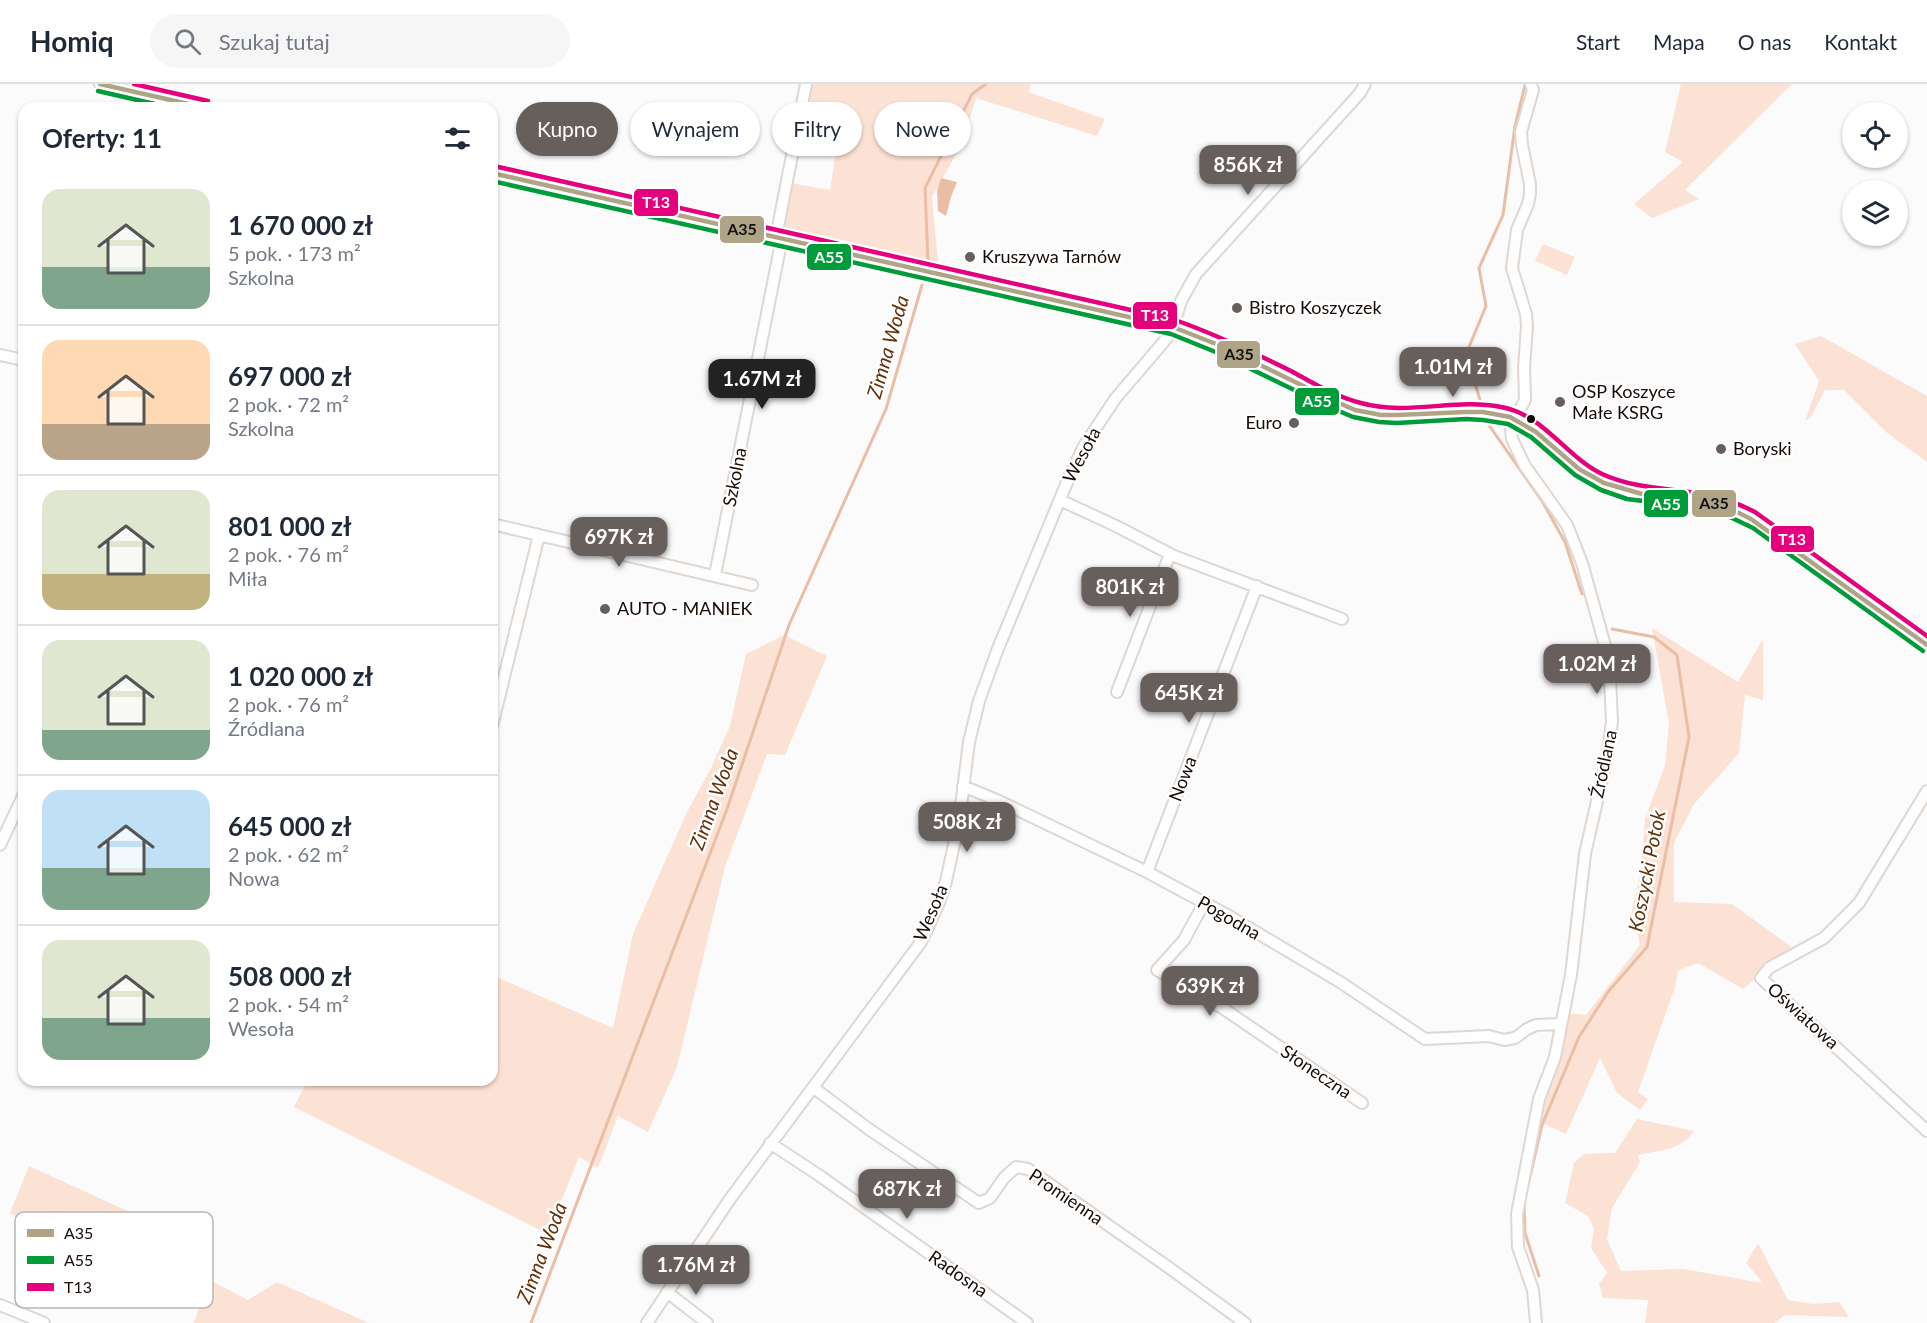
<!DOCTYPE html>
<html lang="pl">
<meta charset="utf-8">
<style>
:root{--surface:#fff;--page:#f6f6f7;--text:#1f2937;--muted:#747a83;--line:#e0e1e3;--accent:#675f5b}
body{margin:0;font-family:Lato,sans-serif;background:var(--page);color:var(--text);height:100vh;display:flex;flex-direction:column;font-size:22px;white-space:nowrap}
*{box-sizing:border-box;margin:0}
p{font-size:20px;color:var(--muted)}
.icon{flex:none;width:33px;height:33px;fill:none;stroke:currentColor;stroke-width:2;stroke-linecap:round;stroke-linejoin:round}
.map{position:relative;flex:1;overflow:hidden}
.sheet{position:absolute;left:18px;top:18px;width:480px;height:984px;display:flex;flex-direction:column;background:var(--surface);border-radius:18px;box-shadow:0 2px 4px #0004}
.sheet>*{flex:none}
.guide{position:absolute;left:516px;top:18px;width:570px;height:54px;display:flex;gap:12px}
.tools{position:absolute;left:1842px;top:18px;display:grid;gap:12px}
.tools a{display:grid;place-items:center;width:66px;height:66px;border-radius:50%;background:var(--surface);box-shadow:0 2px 4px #0004;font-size:30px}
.price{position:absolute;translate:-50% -51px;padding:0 14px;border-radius:12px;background:var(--accent);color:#fff;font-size:20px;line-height:39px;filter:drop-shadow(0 2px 3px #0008)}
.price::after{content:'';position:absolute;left:50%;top:36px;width:18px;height:14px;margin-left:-9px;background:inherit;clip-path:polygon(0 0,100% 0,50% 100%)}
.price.current{background:#222;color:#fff}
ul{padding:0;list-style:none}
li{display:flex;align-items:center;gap:18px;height:150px;padding:0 24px}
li+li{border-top:2px solid var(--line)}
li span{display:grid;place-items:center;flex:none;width:168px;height:120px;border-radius:18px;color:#555}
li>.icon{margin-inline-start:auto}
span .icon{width:72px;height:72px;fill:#fffc;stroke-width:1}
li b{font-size:26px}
h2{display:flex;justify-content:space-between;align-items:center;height:72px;padding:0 24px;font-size:26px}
.tag{padding:0 21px;border-radius:27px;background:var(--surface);box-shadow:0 2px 4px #0004;font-size:21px;line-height:54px}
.tag.current{background:var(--accent);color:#fff}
header{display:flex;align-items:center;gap:36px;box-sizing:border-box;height:84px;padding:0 30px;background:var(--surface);border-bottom:2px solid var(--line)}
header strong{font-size:28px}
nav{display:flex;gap:33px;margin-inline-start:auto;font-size:21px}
.search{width:420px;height:54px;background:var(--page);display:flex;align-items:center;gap:15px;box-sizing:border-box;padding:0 21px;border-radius:33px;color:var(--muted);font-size:22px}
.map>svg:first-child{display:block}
.green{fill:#fce2d4}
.water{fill:#e8bea7}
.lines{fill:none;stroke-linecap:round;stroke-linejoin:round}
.stream{stroke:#e8bea7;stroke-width:3}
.minor-casing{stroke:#ded7d2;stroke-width:14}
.minor{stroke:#fefefe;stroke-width:10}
.bus-1-casing{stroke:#fff;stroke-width:9}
.bus-2-casing{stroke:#fff;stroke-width:9}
.bus-3-casing{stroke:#fff;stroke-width:9}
.bus-1{stroke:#afa486;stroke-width:4.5}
.bus-2{stroke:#009c39;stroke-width:4.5}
.bus-3{stroke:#e5007d;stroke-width:4.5}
.poi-dot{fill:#675f5b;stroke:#fff;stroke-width:2}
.bus-dot{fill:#170b05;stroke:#fff;stroke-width:2}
.labels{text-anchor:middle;stroke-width:5;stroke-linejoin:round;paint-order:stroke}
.poi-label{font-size:18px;fill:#170b05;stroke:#fff;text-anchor:start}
.street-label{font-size:18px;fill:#170b05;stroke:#fff}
.water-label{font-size:20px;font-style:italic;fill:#652e08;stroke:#fff}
.key{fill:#fff;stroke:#b9b6b4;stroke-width:1.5}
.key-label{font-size:16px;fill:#170b05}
.line-badge{stroke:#fff;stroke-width:2}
.badge-label{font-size:16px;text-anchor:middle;font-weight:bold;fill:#fff}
.pale-badge-label{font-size:16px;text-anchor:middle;font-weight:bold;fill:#111}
</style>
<header>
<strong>Homiq</strong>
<div class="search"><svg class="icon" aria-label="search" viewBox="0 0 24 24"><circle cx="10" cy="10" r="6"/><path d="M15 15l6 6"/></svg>Szukaj tutaj</div>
<nav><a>Start</a><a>Mapa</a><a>O nas</a><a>Kontakt</a></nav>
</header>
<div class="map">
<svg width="1927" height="1239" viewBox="0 0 1927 1239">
<rect width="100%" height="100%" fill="#fbfbfb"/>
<path class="green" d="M 806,0 L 1031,0 L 1028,8 L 1105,35 L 1097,52 L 976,14 L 962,60 L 932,113 L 938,178 L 922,179 L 783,145 L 790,99 L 830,106 L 841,36 L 803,27 Z
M 1681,0 L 1792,0 L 1685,106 L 1699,115 L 1652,134 L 1634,120 L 1683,78 L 1665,68 Z
M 1543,160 L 1575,173 L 1567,191 L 1535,177 Z
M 1821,252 L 1927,312 L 1927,378 L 1886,348 L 1844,306 L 1825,306 L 1811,333 L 1805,337 L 1819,297 L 1795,260 Z
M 1652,544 L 1738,598 L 1763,555 L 1763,616 L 1745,611 L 1739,669 L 1694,720 L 1674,759 L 1674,818 L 1732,820 L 1793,864 L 1743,905 L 1698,879 L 1678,886 L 1675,903 L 1638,1008 L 1648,1015 L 1640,1026 L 1617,1009 L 1600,974 L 1566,1050 L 1540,1038 L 1567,929 L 1586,931 L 1640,861 L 1632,827 L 1642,782 L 1645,735 L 1665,681 L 1669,640 Z
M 784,551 L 827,572 L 785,671 L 767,670 L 725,783 L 677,983 L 648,1048 L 618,1032 L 598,1084 L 579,1073 L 548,1150 L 294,1023 L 308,996 L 492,996 L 492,891 L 613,944 L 633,850 L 686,730 L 711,684 L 730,642 L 746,570 Z
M 1637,1035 L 1694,1047 C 1681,1067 1659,1066 1638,1071 L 1640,1078 L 1612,1124 L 1607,1155 L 1621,1187 L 1683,1185 L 1763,1199 L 1746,1179 L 1758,1159 L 1788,1216 L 1813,1220 L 1839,1218 L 1849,1233 L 1785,1231 L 1775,1239 L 1645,1239 L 1648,1216 L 1603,1214 L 1599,1200 L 1607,1189 L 1591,1164 L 1594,1145 L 1588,1132 L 1565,1119 L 1574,1079 L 1584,1070 L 1615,1069 Z
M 29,1082 L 167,1145 L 157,1169 L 248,1216 L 277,1198 L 369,1239 L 194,1239 L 200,1221 L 164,1205 L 10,1129 Z"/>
<path class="water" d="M 941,94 L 957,98 L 951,113 L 946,132 L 938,127 L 937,107 Z"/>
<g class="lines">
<path class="stream" d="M 928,177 L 925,104 L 972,10 L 986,0
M 1480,316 L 1468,276 L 1469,263 L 1486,222 L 1479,184 L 1503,131 L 1515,42 L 1525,1
M 1486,337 L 1542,417 L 1565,458 L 1582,510
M 1529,1097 L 1542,1041 L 1579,953 L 1608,908 L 1647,863 L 1689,653 L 1677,571 L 1654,553 L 1612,545
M 1524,1118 L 1525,1149 L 1539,1192
M 531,1239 L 727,725 L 789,541 L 886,325 L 922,201"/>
<defs>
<path id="minor" d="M 100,0 L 206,24
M 1531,0 L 1533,6 L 1521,48 L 1522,61 L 1530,100 L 1530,110 L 1528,120 L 1517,146 L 1512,184 L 1526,230 L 1527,242 L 1524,284 L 1525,316 L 1519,327 L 1513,333 L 1511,345 L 1512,355 L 1525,382 L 1567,441 L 1582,479 L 1604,558 L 1610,593 L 1612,638 L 1607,673 L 1585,770 L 1571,891 L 1555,973 L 1539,1015 L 1517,1130 L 1518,1163 L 1533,1206 L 1536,1239
M 492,89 L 1173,243 C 1216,258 1257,279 1297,299 C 1318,309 1341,323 1364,328 C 1408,338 1455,322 1500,330 C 1528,335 1545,357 1566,375 C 1577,385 1590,393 1604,399 C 1636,414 1673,411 1706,418 C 1725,421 1741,429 1757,438 L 1927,561
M 776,153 L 806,0
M 0,271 L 24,276
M 1060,416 L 1116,442 L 1174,472 L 1342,535
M 492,440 L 752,501
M 715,491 L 782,154
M 1117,608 L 1170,470
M 492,642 L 539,451
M 963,702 L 999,717 L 1147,788 L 1229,832 L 1340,898 L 1425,955 L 1489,952 L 1504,956 L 1515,954 L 1527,945 L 1536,941 L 1560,940
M 1927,707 L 1859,819 L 1824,854 L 1769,884 L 1761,894 L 1927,1047
M 0,761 L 24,710
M 1147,788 L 1257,502
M 1204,819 L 1184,856 L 1157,886 L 1224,925 L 1362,1019
M 814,1004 L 870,1046 L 979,1119 L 990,1114 L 1004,1094 L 1016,1083 L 1028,1085 L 1168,1183 L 1245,1239
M 770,1059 L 820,1092 L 1027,1239
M 667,1208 L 707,1239
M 0,1221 L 44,1239
M 647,1239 L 730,1115 L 921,858 L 939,819 L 946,797 L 959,738 L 969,658 L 979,617 L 997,567 L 1070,391 L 1084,362 L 1115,315 L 1167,254 L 1173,243 L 1181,217 L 1196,190 L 1360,9 L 1365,0"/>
</defs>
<use href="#minor" class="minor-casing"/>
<use href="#minor" class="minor"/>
<defs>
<path id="bus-1" d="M 100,0 L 206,24
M 492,89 L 1173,243 L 1221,262 L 1330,315 L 1355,326 L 1381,331 L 1397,331 L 1466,328 L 1483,328 L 1510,333 L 1536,348 L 1579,385 L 1604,399 L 1642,410 L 1713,419 L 1733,426 L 1751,435 L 1927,561"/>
<path id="bus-2" d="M 98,7 L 172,24
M 492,97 L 1171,250 L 1218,269 L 1327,322 L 1353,333 L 1379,338 L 1397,339 L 1466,335 L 1483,336 L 1508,340 L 1531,353 L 1575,391 L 1601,406 L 1627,415 L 1692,423 L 1730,433 L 1753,444 L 1923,567"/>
<path id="bus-3" d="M 134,0 L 208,17
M 494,82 L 1175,236 C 1215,250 1253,268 1291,287 C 1313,299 1336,313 1361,319 C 1407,332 1455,314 1501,323 C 1543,330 1565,372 1602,390 C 1637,406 1675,404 1713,412 C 1727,415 1741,421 1755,428 L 1927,552"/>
</defs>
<use href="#bus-1" class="bus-1-casing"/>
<use href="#bus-2" class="bus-2-casing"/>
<use href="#bus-3" class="bus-3-casing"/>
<use href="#bus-1" class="bus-1"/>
<use href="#bus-2" class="bus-2"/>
<use href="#bus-3" class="bus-3"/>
</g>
<g class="poi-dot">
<circle cx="970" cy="173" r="6"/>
<circle cx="1237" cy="224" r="6"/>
<circle cx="1560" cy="318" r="6"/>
<circle cx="1294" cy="339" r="6"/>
<circle cx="1721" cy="365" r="6"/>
<circle cx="605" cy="525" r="6"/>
</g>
<circle class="bus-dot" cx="1531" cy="335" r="5"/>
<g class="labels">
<g class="poi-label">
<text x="982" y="179">Kruszywa Tarnów</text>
<text x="1249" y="230">Bistro Koszyczek</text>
<text x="1572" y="314">OSP Koszyce<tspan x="1572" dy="21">Małe KSRG</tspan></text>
<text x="1282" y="345" text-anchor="end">Euro</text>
<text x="1733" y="371">Boryski</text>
<text x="617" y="531">AUTO - MANIEK</text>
</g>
<g class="street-label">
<text transform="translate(1082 371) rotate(-62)" y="6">Wesoła</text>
<text transform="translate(735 393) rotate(-79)" y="6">Szkolna</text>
<text transform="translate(1604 680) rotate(-78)" y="6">Źródlana</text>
<text transform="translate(1183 695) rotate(-69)" y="6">Nowa</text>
<text transform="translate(931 829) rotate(-67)" y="6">Wesoła</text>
<text transform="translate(1229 834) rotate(30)" y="6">Pogodna</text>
<text transform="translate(1803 932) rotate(42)" y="6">Oświatowa</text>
<text transform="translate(1316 988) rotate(34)" y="6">Słoneczna</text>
<text transform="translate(1066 1113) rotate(34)" y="6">Promienna</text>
<text transform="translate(958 1190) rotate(35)" y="6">Radosna</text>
</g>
<g class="water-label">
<text transform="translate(888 263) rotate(-74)" y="7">Zimna Woda</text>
<text transform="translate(714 715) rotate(-70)" y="7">Zimna Woda</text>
<text transform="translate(1647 787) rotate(-79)" y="7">Koszycki Potok</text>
<text transform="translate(542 1169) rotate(-69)" y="7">Zimna Woda</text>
</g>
</g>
<rect x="15" y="1128" width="198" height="96" rx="9" class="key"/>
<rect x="27" y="1145" width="27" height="8" fill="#afa486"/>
<rect x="27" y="1172" width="27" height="8" fill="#009c39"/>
<rect x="27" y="1199" width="27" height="8" fill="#e5007d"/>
<g class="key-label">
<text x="64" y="1155">A35</text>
<text x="64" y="1182">A55</text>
<text x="64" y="1209">T13</text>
</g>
<g class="line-badge">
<rect x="633" y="104" width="46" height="29" rx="6" fill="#e5007d"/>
<rect x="719" y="131" width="46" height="29" rx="6" fill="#afa486"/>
<rect x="806" y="159" width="46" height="28" rx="6" fill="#009c39"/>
<rect x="1132" y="217" width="46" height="29" rx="6" fill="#e5007d"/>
<rect x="1216" y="256" width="45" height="29" rx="6" fill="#afa486"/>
<rect x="1294" y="303" width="46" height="29" rx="6" fill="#009c39"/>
<rect x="1691" y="405" width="46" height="29" rx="6" fill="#afa486"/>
<rect x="1643" y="405" width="46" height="29" rx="6" fill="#009c39"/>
<rect x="1770" y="441" width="45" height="28" rx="6" fill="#e5007d"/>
</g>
<g class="badge-label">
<text x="656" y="124">T13</text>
<text x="829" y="179">A55</text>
<text x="1155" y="237">T13</text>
<text x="1317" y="323">A55</text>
<text x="1666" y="426">A55</text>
<text x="1792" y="461">T13</text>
</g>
<g class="pale-badge-label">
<text x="742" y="151">A35</text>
<text x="1239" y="276">A35</text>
<text x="1714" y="425">A35</text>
</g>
</svg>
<div class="tools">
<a><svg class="icon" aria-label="locate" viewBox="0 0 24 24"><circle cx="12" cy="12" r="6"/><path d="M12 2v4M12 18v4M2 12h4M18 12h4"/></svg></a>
<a><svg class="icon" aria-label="layers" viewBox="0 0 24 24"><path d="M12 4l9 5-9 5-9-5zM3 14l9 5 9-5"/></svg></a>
</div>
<b class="price" style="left:1248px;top:112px">856K zł</b>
<b class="price" style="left:1453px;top:314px">1.01M zł</b>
<b class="price current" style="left:762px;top:326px">1.67M zł</b>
<b class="price" style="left:619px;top:484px">697K zł</b>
<b class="price" style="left:1130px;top:534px">801K zł</b>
<b class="price" style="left:1597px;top:611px">1.02M zł</b>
<b class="price" style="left:1189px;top:640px">645K zł</b>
<b class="price" style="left:967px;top:769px">508K zł</b>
<b class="price" style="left:1210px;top:933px">639K zł</b>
<b class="price" style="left:907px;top:1136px">687K zł</b>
<b class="price" style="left:696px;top:1212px">1.76M zł</b>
<div class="guide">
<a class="tag current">Kupno</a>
<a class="tag">Wynajem</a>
<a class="tag">Filtry</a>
<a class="tag">Nowe</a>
</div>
<section class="sheet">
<h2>Oferty: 11<svg class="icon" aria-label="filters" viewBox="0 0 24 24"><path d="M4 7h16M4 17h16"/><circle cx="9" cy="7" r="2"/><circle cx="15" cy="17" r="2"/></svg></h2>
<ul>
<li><span style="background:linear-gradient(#dfe7d0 65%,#7fa58c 0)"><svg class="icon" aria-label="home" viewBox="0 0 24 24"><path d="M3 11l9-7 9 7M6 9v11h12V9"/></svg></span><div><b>1 670 000 zł</b><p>5 pok. · 173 m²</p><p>Szkolna</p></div></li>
<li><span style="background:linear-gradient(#ffd9b3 70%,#b9a48a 0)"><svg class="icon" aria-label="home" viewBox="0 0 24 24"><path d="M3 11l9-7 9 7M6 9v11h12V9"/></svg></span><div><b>697 000 zł</b><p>2 pok. · 72 m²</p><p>Szkolna</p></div></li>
<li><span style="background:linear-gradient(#dfe7d0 70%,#c2b280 0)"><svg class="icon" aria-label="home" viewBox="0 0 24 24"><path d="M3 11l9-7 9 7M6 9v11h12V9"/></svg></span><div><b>801 000 zł</b><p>2 pok. · 76 m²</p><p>Miła</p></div></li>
<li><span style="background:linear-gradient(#dfe7d0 75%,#7fa58c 0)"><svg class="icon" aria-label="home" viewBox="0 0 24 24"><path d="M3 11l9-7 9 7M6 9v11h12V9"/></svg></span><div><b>1 020 000 zł</b><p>2 pok. · 76 m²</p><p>Źródlana</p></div></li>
<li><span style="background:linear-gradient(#bfe0f5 65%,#7fa58c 0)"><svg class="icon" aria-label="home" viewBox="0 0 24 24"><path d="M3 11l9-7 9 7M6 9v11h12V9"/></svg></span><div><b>645 000 zł</b><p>2 pok. · 62 m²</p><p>Nowa</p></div></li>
<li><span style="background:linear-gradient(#dfe7d0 65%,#7fa58c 0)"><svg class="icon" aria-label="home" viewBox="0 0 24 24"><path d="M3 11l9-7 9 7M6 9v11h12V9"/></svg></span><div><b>508 000 zł</b><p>2 pok. · 54 m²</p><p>Wesoła</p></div></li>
</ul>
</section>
</div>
